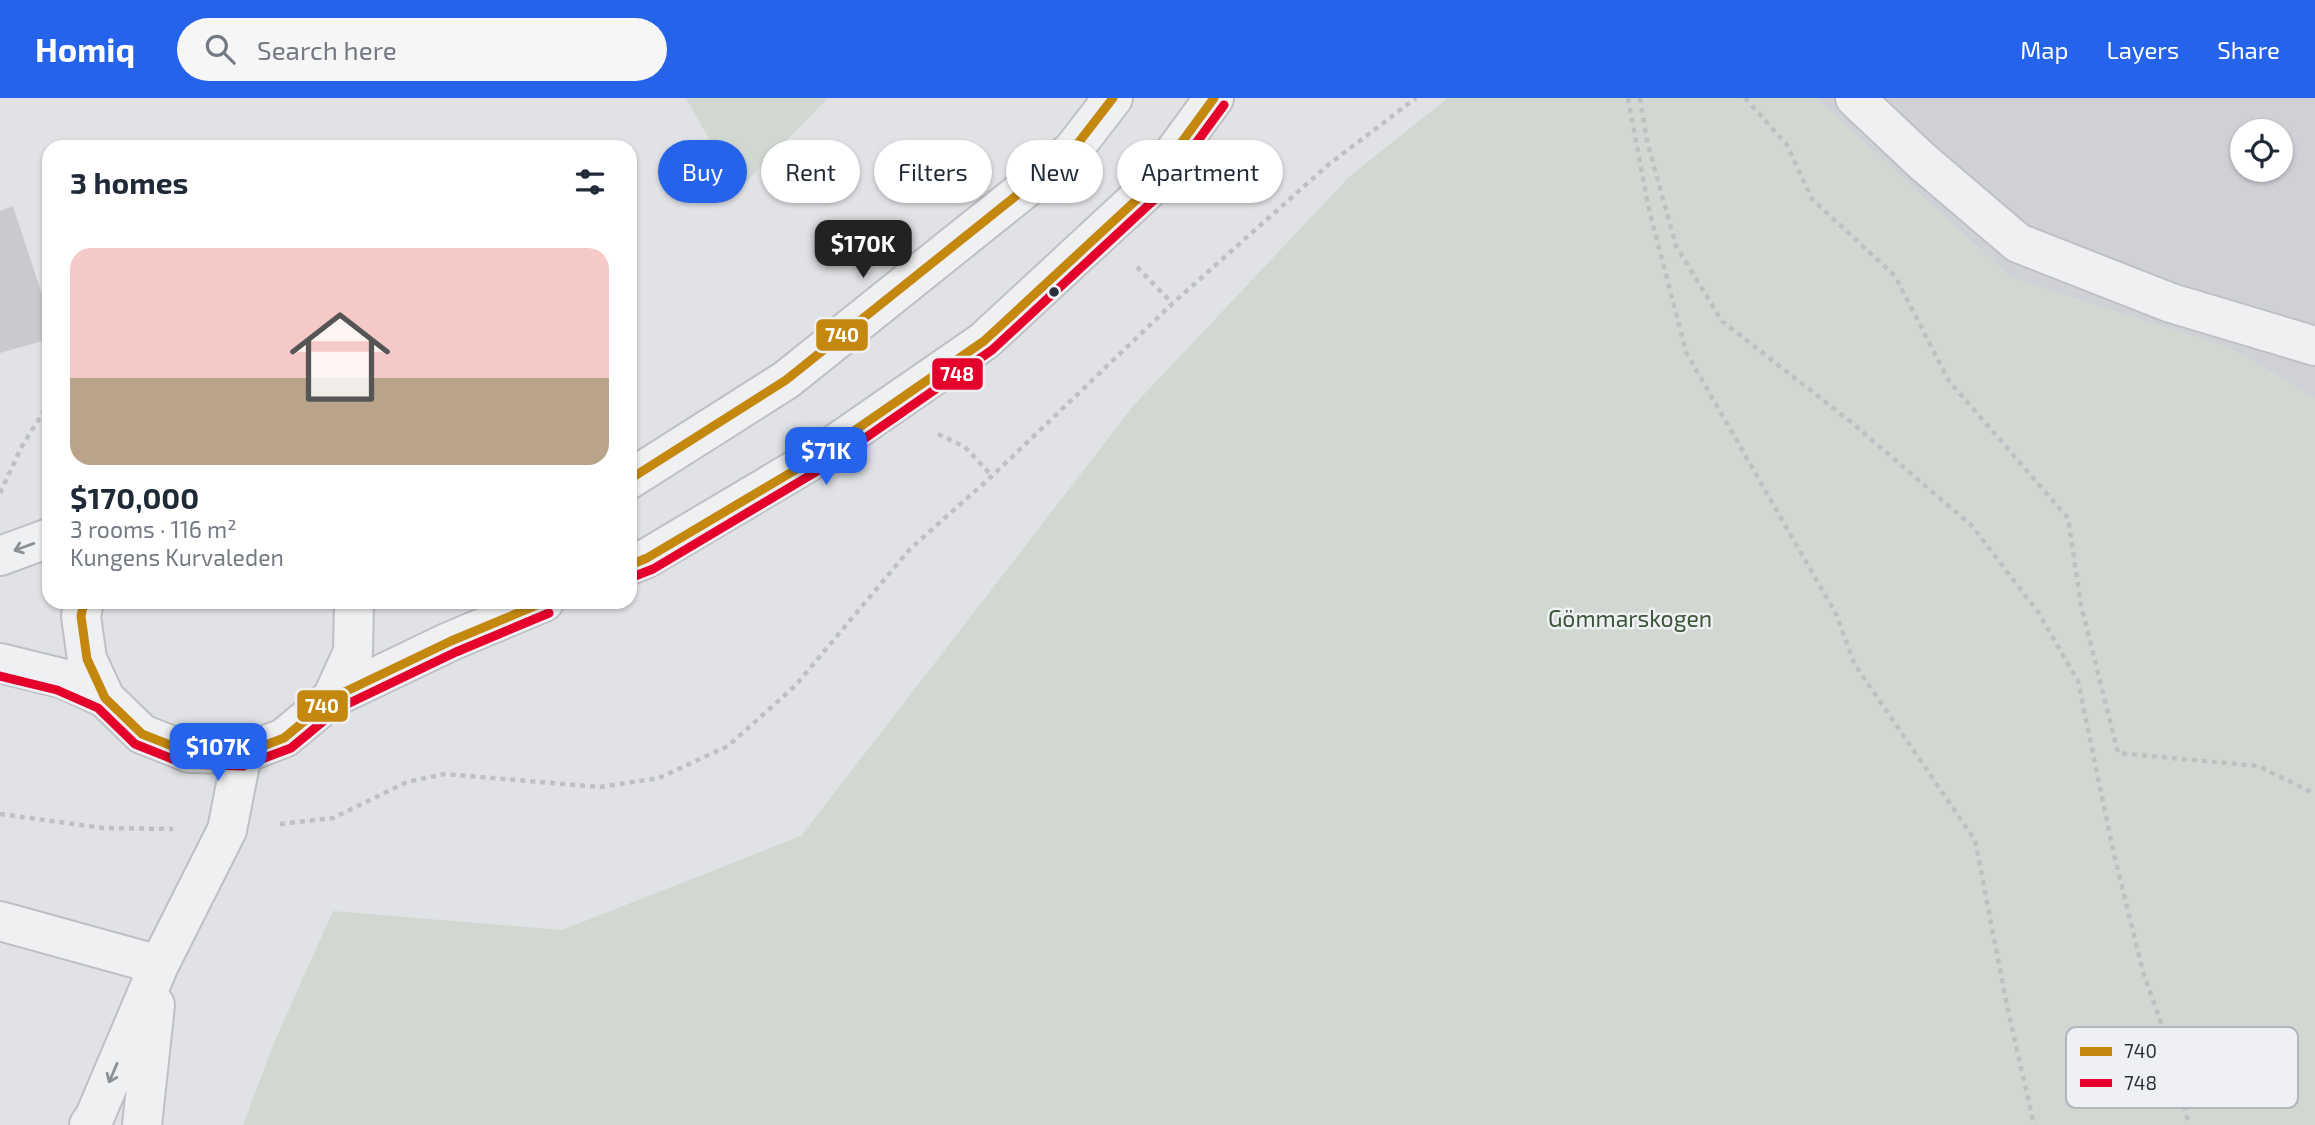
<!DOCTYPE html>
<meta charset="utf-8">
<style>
:root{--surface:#fff;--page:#f6f6f7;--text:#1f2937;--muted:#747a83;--accent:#2563eb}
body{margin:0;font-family:"Exo 2",sans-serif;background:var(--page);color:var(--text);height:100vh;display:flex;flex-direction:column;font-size:26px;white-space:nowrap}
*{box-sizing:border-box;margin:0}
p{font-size:23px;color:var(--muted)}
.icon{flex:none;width:38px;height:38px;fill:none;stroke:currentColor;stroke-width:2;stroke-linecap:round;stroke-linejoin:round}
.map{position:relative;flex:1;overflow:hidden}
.details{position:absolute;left:42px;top:42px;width:595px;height:469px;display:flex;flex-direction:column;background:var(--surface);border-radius:21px;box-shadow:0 2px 5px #0004}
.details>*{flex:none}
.banner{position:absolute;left:658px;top:42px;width:665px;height:63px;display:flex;gap:14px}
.tools{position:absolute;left:2230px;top:21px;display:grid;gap:14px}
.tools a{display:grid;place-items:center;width:63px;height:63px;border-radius:50%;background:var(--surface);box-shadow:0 2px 5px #0004;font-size:35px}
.price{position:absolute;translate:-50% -60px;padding:0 16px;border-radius:14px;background:var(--accent);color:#fff;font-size:23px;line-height:46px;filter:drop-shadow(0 2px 4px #0008)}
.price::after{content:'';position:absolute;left:50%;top:42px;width:21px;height:16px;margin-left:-10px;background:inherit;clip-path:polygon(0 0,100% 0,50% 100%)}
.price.current{background:#222;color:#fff}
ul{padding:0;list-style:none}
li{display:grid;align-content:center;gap:14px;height:371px;padding:0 28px}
li span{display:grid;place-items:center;height:217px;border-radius:21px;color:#555}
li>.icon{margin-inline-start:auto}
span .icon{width:126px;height:126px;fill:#fffc;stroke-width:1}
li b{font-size:30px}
h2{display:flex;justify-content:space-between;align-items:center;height:84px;padding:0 28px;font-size:30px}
.pill{padding:0 24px;border-radius:32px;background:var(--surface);box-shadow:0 2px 5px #0004;font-size:24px;line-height:63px}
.pill.current{background:var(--accent);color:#fff}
header{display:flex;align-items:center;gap:42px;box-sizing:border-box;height:98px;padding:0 35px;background:var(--accent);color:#fff}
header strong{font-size:33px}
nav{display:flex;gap:38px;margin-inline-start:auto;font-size:24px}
.search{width:490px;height:63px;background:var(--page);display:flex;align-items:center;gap:18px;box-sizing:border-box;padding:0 24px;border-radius:38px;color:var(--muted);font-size:26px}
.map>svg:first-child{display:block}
.built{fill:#cfd1d7;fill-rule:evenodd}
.green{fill:#d1d8d1}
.building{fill:#c9cacd}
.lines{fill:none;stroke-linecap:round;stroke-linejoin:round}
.minor-casing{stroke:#bec0c3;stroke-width:42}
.path{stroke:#bfc0c4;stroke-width:4.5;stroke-dasharray:5 5;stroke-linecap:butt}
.minor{stroke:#eff0f2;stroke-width:38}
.bus-1-casing{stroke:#eef0f4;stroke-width:14}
.bus-2-casing{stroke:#eef0f4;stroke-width:14}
.bus-1{stroke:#c4880f;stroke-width:9}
.bus-2{stroke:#e4002b;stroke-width:9}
.oneway{stroke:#8c9096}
.bus-dot{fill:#2a2f3b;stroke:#eef0f4;stroke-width:2.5}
.labels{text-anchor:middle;stroke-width:5;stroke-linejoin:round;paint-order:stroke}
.park-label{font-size:23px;fill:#3c5539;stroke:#eef0f4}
.key{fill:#eef0f4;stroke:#b3b6bc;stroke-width:2}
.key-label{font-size:19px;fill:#2a2f3b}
.line-badge{stroke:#eef0f4;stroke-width:2.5}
.badge-label{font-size:19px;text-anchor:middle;font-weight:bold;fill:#fff}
</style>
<header>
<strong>Homiq</strong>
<div class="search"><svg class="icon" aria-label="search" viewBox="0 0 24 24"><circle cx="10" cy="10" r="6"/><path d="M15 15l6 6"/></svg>Search here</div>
<nav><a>Map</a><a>Layers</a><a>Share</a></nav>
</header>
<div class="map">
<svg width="2315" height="1027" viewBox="0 0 2315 1027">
<rect width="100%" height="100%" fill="#e0e2e5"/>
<path class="built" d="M 1816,0 L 2315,0 L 2315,300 L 2232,251 L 2010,179 ZM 2242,33 L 2280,33 L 2280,72 L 2242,72 Z"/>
<path class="green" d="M 686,0 L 828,0 L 738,92 Z
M 1448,0 L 1816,0 L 2010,179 L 2232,251 L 2315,300 L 2315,1027 L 243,1027 L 273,947 L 333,813 L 562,832 L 801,738 L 1134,307 L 1350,78 Z"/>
<path class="building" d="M 13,108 L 49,218 L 49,241 L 0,255 L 0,113 Z"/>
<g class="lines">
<defs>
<path id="minor" d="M 1855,0 L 1923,64 L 2018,145 L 2171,205 L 2315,248
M 630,381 L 786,282 L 1072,53 L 1113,0
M 0,458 L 49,440
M 630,467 L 647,460 L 812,362 L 984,243 L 1146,93 L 1214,0
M 84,504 L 81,518 L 87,561 L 105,600 L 142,636 L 190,655 L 242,656 L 284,640 L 332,600 L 353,554 L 354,504
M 0,565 L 61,580 L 105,600
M 332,600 L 451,543 L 544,504
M 0,823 L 159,867
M 89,1027 L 95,1018 L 159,867 L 227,732 L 242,656
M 142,1027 L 155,907"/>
</defs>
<use href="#minor" class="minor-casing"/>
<path class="path" d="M 1628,0 L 1648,107 L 1686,254 L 1836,516 L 1855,567 L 1975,742 L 2007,908 L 2034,1027
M 1640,0 L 1647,43 L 1676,148 L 1722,223 L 1851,324 L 1972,428 L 2038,514 L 2078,583 L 2113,752 L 2143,874 L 2168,944 L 2189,1027
M 1745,0 L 1787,47 L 1812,101 L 1895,178 L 1949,283 L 2068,420 L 2081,507 L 2118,655 L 2258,668 L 2315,696
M 1137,169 L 1172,205
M 938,336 L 965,349 L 992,378
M 0,395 L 22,348 L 49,305
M 0,716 L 103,730 L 173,731
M 280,726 L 333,720 L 407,684 L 445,676 L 600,689 L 659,680 L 728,648 L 795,588 L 910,451 L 992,378 L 1173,205 L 1328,67 L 1416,0"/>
<use href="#minor" class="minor"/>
<defs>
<path id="bus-1" d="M 630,381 L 786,282 L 1072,53 L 1113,0
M 630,467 L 647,460 L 812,362 L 984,243 L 1146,93 L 1214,0
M 84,504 L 81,518 L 87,561 L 105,600 L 142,636 L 190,655 L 242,656 L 284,640 L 332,600 L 451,543 L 544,504"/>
<path id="bus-2" d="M 635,478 L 653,471 L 819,372 L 992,252 L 1155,101 L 1224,7
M 0,578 L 57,592 L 98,610 L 135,646 L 185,666 L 243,668 L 291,650 L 339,610 L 456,554 L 549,515"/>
</defs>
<use href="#bus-1" class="bus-1-casing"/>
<use href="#bus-2" class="bus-2-casing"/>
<use href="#bus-1" class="bus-1"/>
<use href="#bus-2" class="bus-2"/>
</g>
<defs><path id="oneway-shaft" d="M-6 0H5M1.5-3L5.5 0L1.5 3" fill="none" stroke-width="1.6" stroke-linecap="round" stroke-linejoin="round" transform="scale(1.75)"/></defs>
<g class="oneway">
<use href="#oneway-shaft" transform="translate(24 449) rotate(160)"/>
<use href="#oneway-shaft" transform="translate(113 975) rotate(113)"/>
</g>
<circle class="bus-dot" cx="1054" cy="194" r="6"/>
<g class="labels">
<g class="park-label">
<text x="1630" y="529">Gömmarskogen</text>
</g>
</g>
<rect x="2066" y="929" width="232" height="81" rx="10" class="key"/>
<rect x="2080" y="949" width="32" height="9" fill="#c4880f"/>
<rect x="2080" y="981" width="32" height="8" fill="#e4002b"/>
<g class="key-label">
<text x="2124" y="960">740</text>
<text x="2124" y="992">748</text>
</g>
<g class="line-badge">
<rect x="815" y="220" width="54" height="34" rx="7" fill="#c4880f"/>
<rect x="931" y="259" width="53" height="34" rx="7" fill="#e4002b"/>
<rect x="296" y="591" width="53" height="34" rx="7" fill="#c4880f"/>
</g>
<g class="badge-label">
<text x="842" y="244">740</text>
<text x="957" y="283">748</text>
<text x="322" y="615">740</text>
</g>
</svg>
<div class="tools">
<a><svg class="icon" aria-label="locate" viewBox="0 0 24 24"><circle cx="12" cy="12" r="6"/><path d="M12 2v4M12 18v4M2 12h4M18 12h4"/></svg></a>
</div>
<b class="price current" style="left:863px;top:182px">$170K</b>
<b class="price" style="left:826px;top:389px">$71K</b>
<b class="price" style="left:218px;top:685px">$107K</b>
<div class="banner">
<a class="pill current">Buy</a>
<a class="pill">Rent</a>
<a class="pill">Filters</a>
<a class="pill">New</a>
<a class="pill">Apartment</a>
</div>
<section class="details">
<h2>3 homes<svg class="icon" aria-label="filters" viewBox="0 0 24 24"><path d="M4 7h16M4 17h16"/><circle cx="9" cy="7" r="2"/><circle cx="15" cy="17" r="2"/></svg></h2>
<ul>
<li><span style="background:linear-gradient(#f6c9c9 60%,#b9a48a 0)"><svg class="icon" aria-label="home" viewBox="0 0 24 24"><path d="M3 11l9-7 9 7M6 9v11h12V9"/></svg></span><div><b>$170,000</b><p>3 rooms · 116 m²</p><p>Kungens Kurvaleden</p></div></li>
</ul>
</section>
</div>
